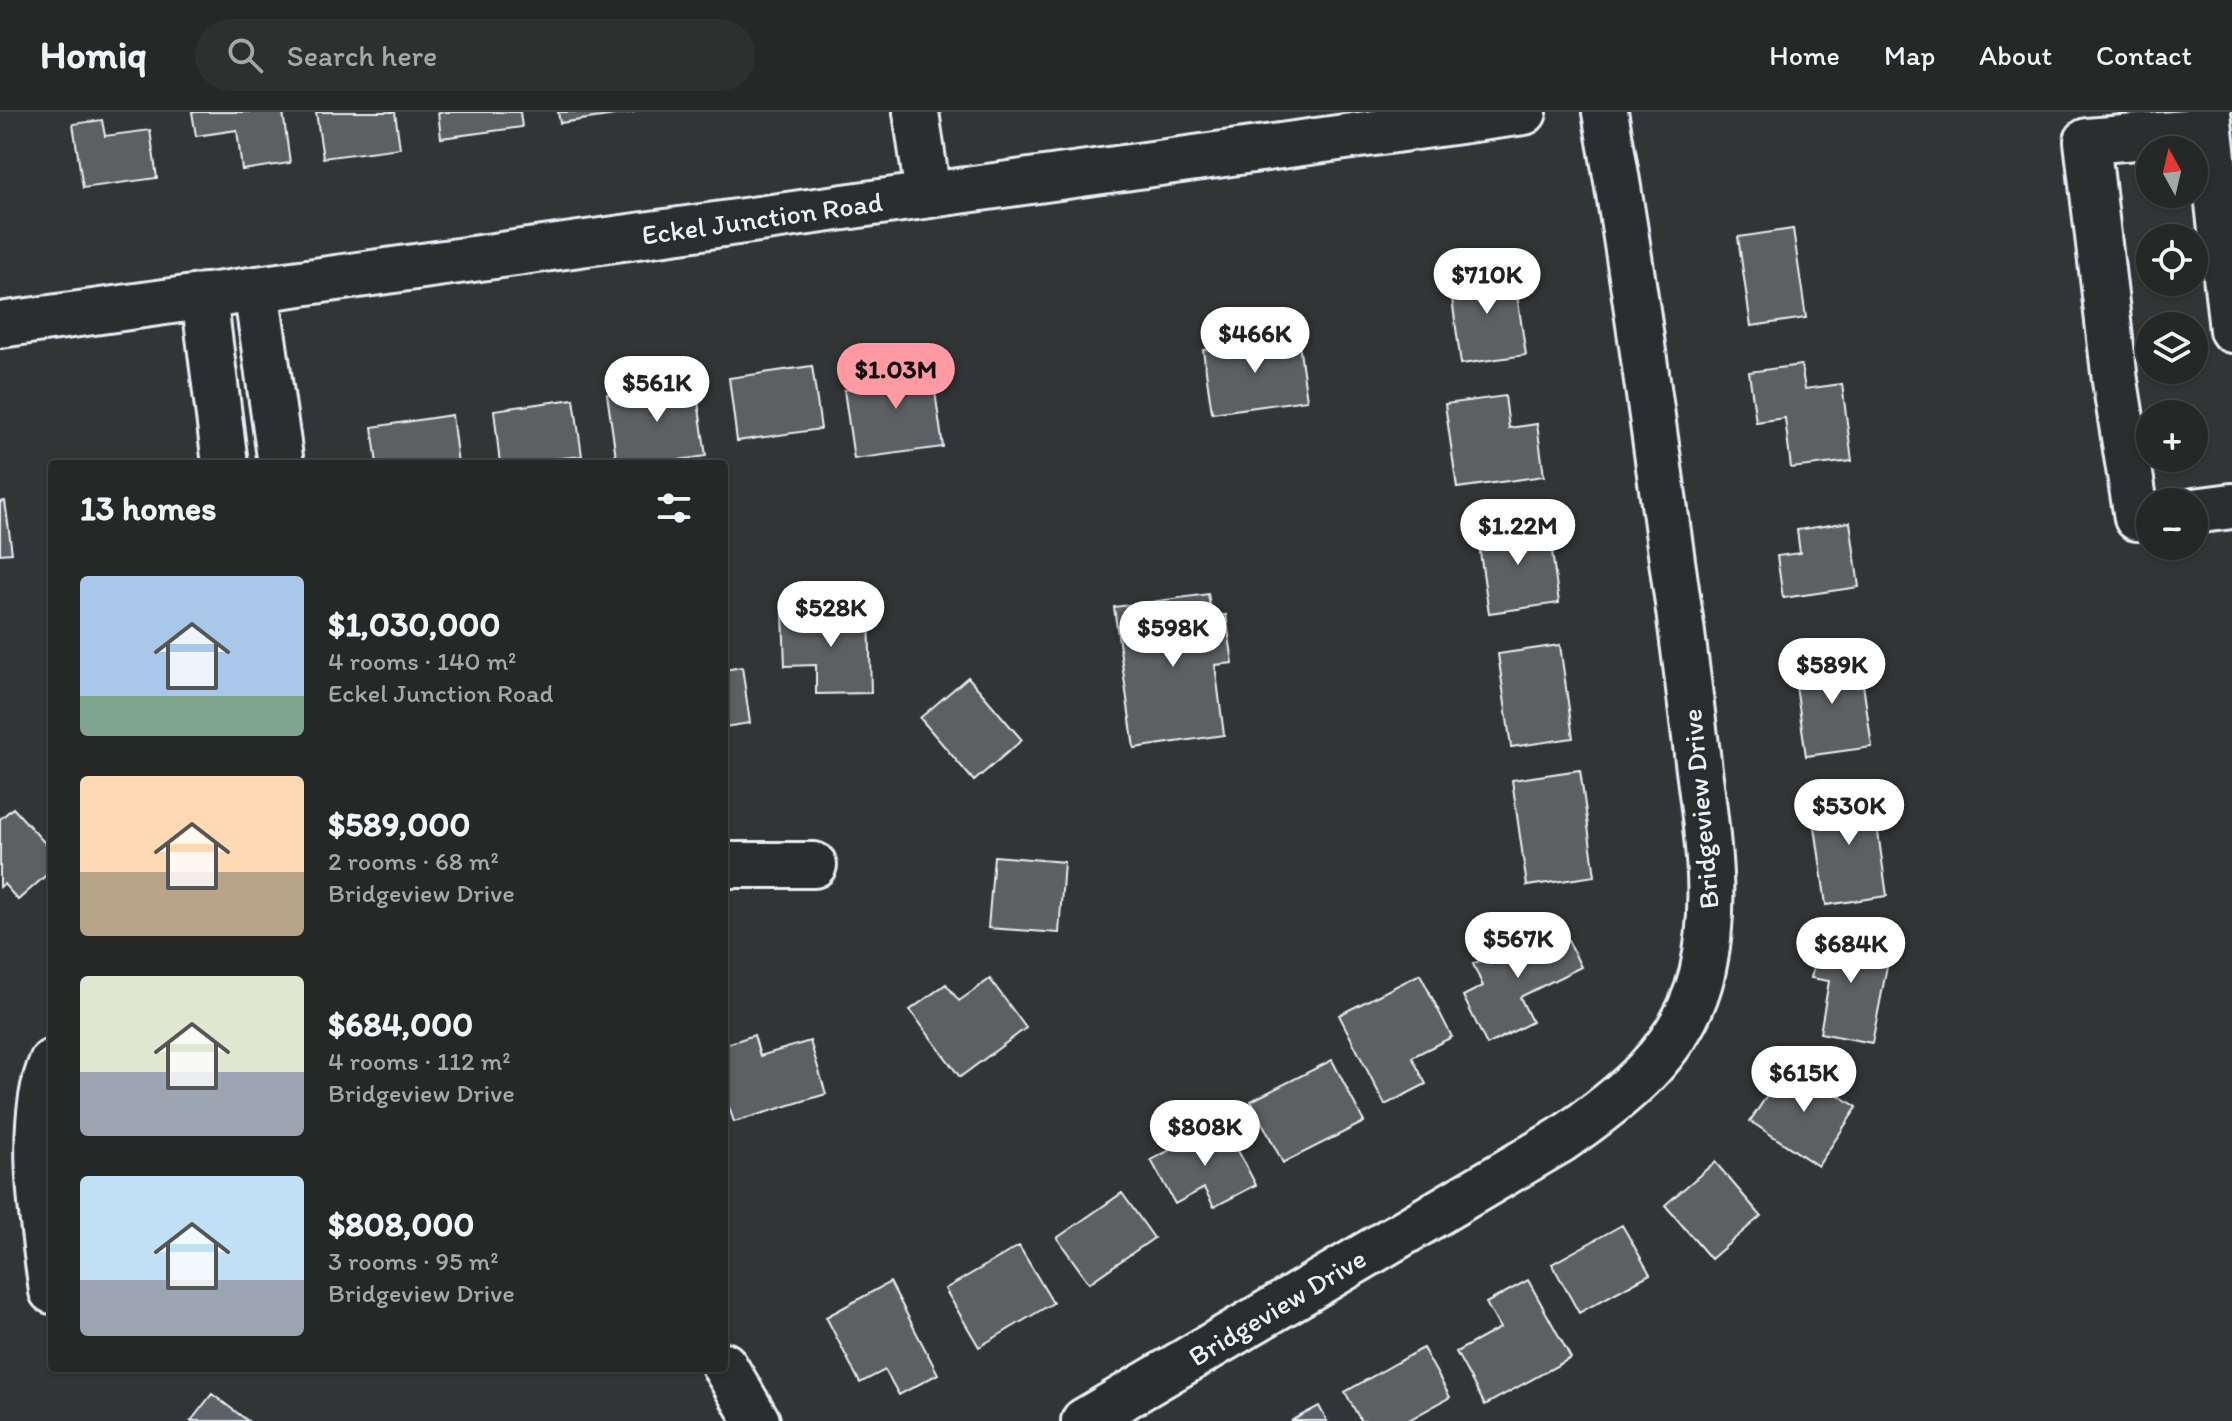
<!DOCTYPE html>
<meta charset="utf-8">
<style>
:root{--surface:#262828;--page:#2e3030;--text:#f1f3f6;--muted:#a4a6a8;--line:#424445;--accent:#ff9aa2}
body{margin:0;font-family:Itim,sans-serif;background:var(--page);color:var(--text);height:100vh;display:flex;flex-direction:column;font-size:30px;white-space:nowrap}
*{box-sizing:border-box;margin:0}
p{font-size:26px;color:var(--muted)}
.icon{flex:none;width:44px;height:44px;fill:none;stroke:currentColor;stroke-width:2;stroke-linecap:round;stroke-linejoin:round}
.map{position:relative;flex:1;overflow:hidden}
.details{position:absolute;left:48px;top:348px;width:680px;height:912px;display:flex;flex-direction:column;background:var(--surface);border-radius:8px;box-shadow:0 2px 6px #0004,0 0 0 2px var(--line)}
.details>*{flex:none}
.needle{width:52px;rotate:352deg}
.buttons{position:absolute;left:2136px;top:24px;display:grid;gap:16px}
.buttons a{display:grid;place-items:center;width:72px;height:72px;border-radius:50%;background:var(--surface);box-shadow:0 2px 6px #0004,0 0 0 2px var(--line);font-size:40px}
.price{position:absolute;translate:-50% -68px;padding:0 18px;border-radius:28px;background:#fff;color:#222;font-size:26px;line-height:52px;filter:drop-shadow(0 2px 4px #0008)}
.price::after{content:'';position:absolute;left:50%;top:48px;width:24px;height:18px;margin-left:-12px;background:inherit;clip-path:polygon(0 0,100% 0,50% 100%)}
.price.current{background:var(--accent);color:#111}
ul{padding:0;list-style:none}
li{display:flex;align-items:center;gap:24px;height:200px;padding:0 32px}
li span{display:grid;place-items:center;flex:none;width:224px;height:160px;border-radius:8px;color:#555}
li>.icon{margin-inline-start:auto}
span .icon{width:96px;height:96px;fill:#fffc;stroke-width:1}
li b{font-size:34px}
h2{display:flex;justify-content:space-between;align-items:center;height:96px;padding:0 32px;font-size:34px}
header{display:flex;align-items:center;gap:48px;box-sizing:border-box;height:112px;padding:0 40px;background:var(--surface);border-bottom:2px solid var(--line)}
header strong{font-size:38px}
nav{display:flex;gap:44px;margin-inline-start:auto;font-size:28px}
.search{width:560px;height:72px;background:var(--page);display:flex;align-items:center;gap:20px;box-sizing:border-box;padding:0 28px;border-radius:44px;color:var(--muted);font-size:30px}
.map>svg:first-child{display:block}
.building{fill:#5c6063;stroke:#e8f1f8;stroke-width:2}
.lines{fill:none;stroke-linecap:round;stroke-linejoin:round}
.minor-casing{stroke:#e8f1f8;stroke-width:50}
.minor{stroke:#2a2d2e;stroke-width:44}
.labels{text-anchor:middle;stroke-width:6;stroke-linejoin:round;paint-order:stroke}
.street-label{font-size:28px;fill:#e8f1f8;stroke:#2a2d2e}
</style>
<header>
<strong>Homiq</strong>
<div class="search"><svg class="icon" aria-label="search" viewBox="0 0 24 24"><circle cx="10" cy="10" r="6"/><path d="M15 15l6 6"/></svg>Search here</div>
<nav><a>Home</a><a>Map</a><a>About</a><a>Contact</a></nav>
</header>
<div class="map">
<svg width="2232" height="1309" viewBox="0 0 2232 1309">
<rect width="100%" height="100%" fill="#323536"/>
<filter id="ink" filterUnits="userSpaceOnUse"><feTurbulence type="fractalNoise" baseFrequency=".0125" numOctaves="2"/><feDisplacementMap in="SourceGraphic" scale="16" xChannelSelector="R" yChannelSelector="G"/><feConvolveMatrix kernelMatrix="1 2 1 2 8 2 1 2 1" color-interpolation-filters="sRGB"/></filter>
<g filter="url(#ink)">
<path class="building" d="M 192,0 L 283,0 L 290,51 L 242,58 L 237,18 L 196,24 Z
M 316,0 L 395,0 L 400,36 L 323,46 Z
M 438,0 L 520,0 L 522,15 L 441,26 Z
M 558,0 L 635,0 L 560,11 Z
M 102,8 L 105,24 L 150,18 L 157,66 L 83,76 L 73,12 Z
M 1793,117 L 1806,206 L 1751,214 L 1738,125 Z
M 1513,156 L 1526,243 L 1461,252 L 1449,165 Z
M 1298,225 L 1307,288 L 1212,301 L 1203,238 Z
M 929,238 L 943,335 L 854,347 L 844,278 L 894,271 L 890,243 Z
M 1801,253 L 1805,277 L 1842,272 L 1852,349 L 1791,356 L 1785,306 L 1756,310 L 1749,260 Z
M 812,254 L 821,317 L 737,329 L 729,266 Z
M 695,269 L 706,344 L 652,352 L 617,352 L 607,282 Z
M 1505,284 L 1509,316 L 1537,312 L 1544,364 L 1457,376 L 1445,292 Z
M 574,287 L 582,344 L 554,347 L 555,352 L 500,352 L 494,298 Z
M 452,303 L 458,352 L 377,352 L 372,315 Z
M 5,389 L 12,441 L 0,442 L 0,390 Z
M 1548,410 L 1559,491 L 1489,501 L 1477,420 Z
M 1850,410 L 1859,475 L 1783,486 L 1777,444 L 1800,441 L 1797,418 Z
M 1208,482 L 1212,505 L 1226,503 L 1233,551 L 1215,553 L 1224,623 L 1134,636 L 1114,495 Z
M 869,499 L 871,581 L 816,582 L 816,553 L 785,554 L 783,501 Z
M 1560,533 L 1573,626 L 1511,635 L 1498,542 Z
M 1859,544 L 1872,635 L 1806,644 L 1793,553 Z
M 742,555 L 750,611 L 724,615 L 724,558 Z
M 968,565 L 1022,628 L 974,669 L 920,606 Z
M 1580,658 L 1595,764 L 1527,774 L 1512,668 Z
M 1872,678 L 1887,784 L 1826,793 L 1811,686 Z
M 13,696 L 52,739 L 52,758 L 18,788 L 4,772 L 0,775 L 0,707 Z
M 994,744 L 1064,750 L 1059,821 L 988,816 Z
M 1559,809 L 1581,855 L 1520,885 L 1532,910 L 1487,933 L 1463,884 L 1483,874 L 1473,852 Z
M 1820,821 L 1891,834 L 1872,931 L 1820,921 L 1829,869 L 1811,866 Z
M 1420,862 L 1452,925 L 1412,945 L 1426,972 L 1385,993 L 1339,903 Z
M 990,867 L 1026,916 L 960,965 L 910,898 L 946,872 L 959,889 Z
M 754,923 L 760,944 L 810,929 L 826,982 L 734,1010 L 724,980 L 724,933 Z
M 1332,948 L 1364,1010 L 1283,1051 L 1251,989 Z
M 1789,951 L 1857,995 L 1818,1054 L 1750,1009 Z
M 1223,1010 L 1256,1073 L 1214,1095 L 1204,1076 L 1175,1092 L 1151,1048 Z
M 1715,1050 L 1761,1104 L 1711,1147 L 1665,1093 Z
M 1122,1081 L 1154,1126 L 1089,1171 L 1057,1126 Z
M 1622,1113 L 1650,1162 L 1579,1201 L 1552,1152 Z
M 1019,1134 L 1053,1191 L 979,1235 L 945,1177 Z
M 1528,1168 L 1571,1246 L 1485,1293 L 1456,1240 L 1500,1216 L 1486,1191 Z
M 890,1170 L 938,1262 L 899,1283 L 885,1258 L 860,1271 L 826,1205 Z
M 1423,1236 L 1450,1285 L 1407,1309 L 1361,1309 L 1345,1280 Z
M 212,1282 L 248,1309 L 191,1309 Z
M 1319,1294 L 1327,1309 L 1291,1309 Z"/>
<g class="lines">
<defs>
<path id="minor" d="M 916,0 L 928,83
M 2208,0 L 2232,218
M 256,177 L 281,352
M 204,184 L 225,352
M 0,213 L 1524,0
M 2194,399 L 2232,394
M 2150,404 L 2137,406 L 2115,269 L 2087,29 L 2210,19
M 724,753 L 814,753
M 52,950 C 26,1009 43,1115 52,1179
M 724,1253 L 757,1309
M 1084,1309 L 1561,1028 C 1622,986 1683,939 1702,862 C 1718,794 1708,726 1699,658 C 1692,600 1685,542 1677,484 C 1654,323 1634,160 1605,0"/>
</defs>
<use href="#minor" class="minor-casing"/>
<use href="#minor" class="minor"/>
</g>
</g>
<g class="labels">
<g class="street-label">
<text transform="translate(762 106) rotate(-8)" y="10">Eckel Junction Road</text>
<text transform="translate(1700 697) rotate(-95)" y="10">Bridgeview Drive</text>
<text transform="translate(1277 1195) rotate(-31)" y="10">Bridgeview Drive</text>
</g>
</g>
</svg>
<div class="buttons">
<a><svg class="needle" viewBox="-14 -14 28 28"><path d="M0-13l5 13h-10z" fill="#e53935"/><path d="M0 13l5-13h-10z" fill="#a4a6a8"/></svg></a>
<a><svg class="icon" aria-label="locate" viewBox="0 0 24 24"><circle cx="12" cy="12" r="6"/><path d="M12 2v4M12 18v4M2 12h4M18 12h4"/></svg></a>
<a><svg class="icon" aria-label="layers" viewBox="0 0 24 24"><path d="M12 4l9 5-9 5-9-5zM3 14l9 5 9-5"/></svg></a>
<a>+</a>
<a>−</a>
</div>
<b class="price" style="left:1487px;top:204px">$710K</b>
<b class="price" style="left:1255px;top:263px">$466K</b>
<b class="price current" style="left:896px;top:299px">$1.03M</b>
<b class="price" style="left:657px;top:312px">$561K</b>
<b class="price" style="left:1518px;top:455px">$1.22M</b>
<b class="price" style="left:831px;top:537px">$528K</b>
<b class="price" style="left:1173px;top:557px">$598K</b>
<b class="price" style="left:1832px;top:594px">$589K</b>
<b class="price" style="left:1849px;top:735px">$530K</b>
<b class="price" style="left:1518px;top:868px">$567K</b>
<b class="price" style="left:1851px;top:873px">$684K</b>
<b class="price" style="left:1804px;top:1002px">$615K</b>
<b class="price" style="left:1205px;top:1056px">$808K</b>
<section class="details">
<h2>13 homes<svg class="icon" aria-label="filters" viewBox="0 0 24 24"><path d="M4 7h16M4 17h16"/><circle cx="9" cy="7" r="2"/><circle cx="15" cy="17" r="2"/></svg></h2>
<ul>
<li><span style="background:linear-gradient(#a9c7e8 75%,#7fa58c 0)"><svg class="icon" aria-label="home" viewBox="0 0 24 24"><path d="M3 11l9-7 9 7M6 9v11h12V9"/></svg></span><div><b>$1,030,000</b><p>4 rooms · 140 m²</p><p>Eckel Junction Road</p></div></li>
<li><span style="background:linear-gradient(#ffd9b3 60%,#b9a48a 0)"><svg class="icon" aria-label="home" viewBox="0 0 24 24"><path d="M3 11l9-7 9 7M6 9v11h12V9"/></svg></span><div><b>$589,000</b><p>2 rooms · 68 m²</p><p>Bridgeview Drive</p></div></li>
<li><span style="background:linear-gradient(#dfe7d0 60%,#9aa5b1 0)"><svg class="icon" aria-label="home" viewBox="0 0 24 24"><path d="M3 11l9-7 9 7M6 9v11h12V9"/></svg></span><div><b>$684,000</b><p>4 rooms · 112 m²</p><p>Bridgeview Drive</p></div></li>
<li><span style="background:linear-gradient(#bfe0f5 65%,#9aa5b1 0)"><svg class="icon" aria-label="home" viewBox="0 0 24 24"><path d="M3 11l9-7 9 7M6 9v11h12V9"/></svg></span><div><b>$808,000</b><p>3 rooms · 95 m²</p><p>Bridgeview Drive</p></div></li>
</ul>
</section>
</div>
